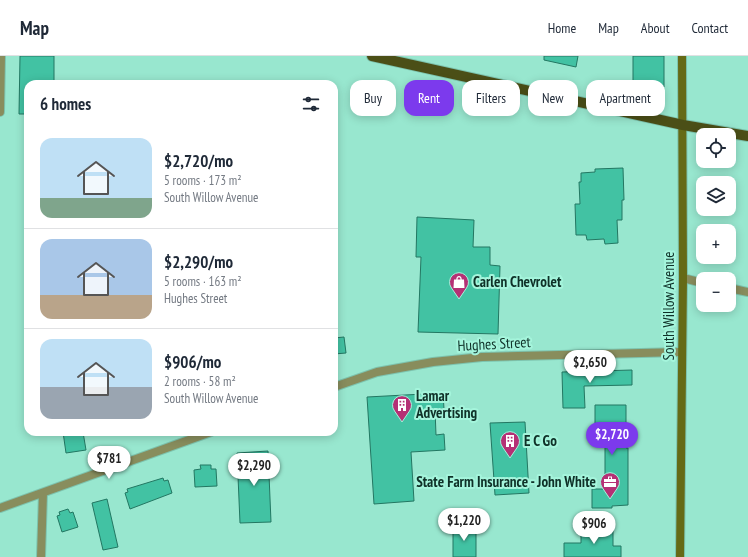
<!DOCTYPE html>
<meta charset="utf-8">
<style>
:root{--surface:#fff;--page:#f2f2f3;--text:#1f2937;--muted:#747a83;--line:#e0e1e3;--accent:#7c3aed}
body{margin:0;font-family:"PT Sans Narrow",sans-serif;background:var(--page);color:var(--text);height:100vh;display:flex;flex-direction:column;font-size:15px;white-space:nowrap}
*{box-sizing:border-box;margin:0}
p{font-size:13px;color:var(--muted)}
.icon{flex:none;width:22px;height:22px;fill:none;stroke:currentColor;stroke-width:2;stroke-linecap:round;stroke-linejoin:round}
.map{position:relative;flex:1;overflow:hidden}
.details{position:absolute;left:24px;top:24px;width:314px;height:356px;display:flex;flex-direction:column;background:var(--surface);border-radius:12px;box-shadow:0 2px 10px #0003}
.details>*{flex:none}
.guide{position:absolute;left:350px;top:24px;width:338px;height:36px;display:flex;gap:8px}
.buttons{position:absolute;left:696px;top:72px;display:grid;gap:8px}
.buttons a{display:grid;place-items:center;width:40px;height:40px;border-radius:8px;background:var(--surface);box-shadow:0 2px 10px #0003;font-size:20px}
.price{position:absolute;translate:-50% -34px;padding:0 9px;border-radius:14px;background:#fff;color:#222;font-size:13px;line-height:26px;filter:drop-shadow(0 1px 2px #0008)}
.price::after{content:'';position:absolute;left:50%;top:24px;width:12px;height:9px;margin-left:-6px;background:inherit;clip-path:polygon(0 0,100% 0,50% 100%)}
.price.selected{background:var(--accent);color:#fff}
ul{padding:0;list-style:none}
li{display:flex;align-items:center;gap:12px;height:100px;padding:0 16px}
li+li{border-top:1px solid var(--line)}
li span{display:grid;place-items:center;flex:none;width:112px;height:80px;border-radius:12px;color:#555}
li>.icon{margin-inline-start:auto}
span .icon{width:48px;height:48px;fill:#fffc;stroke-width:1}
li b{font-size:17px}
h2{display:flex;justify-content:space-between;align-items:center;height:48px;padding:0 16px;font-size:17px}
.chip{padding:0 14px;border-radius:12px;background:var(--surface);box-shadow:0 2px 10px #0003;font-size:14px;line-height:36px}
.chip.selected{background:var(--accent);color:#fff}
header{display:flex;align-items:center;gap:24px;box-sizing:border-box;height:56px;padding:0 20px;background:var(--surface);border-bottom:1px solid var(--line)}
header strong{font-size:19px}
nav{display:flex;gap:22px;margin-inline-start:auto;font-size:14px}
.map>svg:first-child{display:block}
.building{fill:#42c2a3;stroke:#237762}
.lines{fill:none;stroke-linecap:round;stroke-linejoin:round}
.minor-casing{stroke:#7dc3ae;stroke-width:10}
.secondary-casing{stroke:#7dc3ae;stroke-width:10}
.primary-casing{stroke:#7dc3ae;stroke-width:12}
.minor{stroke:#888d5d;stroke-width:8}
.secondary{stroke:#656a16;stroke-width:8}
.primary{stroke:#4b4f17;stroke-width:10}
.labels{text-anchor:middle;stroke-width:4;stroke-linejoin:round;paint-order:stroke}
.poi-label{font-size:15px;font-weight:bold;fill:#0f3128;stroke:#a5f5dc;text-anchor:start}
.street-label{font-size:15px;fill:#0f3128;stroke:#a5f5dc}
</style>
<header>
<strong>Map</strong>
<nav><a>Home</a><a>Map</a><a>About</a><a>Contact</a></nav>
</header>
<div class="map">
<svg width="748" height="501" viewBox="0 0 748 501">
<rect width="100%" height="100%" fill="#98e7cf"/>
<path class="building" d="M 20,0 L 54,0 L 54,28 L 28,28 L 28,58 L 19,58 Z
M 544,0 L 578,0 L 576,11 L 544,4 Z
M 633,0 L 664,0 L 664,31 L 633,31 Z
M 623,112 L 624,144 L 622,144 L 622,164 L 617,164 L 618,187 L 605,188 L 604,183 L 587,184 L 586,179 L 576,179 L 575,148 L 580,148 L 579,126 L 581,126 L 581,117 L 595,116 L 595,113 Z
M 417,161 L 474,164 L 473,191 L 490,191 L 490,209 L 500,210 L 498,278 L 418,276 L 421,201 L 416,201 Z
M 344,281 L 346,297 L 334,298 L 334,282 Z
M 632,314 L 632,329 L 584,330 L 585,352 L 563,352 L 562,316 Z
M 443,337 L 444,353 L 435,353 L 436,379 L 444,378 L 445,394 L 411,396 L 414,445 L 374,448 L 367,341 Z
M 595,349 L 626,349 L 626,392 L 628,392 L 628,449 L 612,450 L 612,452 L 592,452 L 592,433 L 605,433 L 605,386 L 595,386 Z
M 525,366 L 529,437 L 495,439 L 490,367 Z
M 63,376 L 83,376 L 86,394 L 66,397 Z
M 268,395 L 271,466 L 240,467 L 237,397 Z
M 200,409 L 211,409 L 211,413 L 216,413 L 217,430 L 195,431 L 194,414 L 201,413 Z
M 163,422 L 164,425 L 168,424 L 172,437 L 130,453 L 125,437 L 128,436 L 127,433 Z
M 107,443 L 118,491 L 103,494 L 92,447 Z
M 68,453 L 70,457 L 73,456 L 78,471 L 62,476 L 57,460 L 60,459 L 59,456 Z
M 453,470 L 476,470 L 476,501 L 453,501 Z
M 581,472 L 613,472 L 613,490 L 621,490 L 621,501 L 564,501 L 564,487 L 581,487 Z"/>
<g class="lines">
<defs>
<path id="minor" d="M 0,56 L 1,0
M 683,222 L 703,227
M 729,232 L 748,236
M 334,331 L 377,316 L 433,306 L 482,301 L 682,296
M 0,452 L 211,376
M 41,501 L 43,437"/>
<path id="secondary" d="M 680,501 L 683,222 L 682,0"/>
<path id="primary" d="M 372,0 L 683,69 L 748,80"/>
</defs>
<use href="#minor" class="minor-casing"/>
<use href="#secondary" class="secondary-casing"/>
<use href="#primary" class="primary-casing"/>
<use href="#minor" class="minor"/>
<use href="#secondary" class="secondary"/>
<use href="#primary" class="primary"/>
</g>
<defs>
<symbol id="shop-pin" viewBox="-11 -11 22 30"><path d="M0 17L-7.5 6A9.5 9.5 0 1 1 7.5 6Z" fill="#b53075" stroke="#a5f5dc"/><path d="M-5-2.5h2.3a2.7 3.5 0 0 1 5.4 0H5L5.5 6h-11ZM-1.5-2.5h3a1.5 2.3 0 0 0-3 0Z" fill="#fff"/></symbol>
<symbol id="building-pin" viewBox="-11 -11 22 30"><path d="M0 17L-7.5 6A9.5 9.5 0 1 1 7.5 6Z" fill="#b53075" stroke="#a5f5dc"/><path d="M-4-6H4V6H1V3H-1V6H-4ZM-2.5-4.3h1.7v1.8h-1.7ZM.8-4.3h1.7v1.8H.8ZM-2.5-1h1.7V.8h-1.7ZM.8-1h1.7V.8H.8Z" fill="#fff"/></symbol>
<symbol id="office-pin" viewBox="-11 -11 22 30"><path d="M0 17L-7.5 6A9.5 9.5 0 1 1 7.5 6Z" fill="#b53075" stroke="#a5f5dc"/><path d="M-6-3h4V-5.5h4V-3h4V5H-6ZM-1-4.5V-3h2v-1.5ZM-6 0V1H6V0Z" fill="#fff"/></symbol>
</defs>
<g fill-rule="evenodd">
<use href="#shop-pin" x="448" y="215" width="22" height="30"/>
<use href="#building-pin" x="391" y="338" width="22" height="30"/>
<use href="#building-pin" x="499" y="374" width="22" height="30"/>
<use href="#office-pin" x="599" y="415" width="22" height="30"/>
</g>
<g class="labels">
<g class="poi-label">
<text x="473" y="231">Carlen Chevrolet</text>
<text x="416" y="345">Lamar<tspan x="416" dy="17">Advertising</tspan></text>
<text x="524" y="390">E C Go</text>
<text x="596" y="431" text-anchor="end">State Farm Insurance - John White</text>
</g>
<g class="street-label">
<text transform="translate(669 250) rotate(-90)" y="5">South Willow Avenue</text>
<text transform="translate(494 288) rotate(-3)" y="5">Hughes Street</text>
</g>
</g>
</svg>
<div class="buttons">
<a><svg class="icon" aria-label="locate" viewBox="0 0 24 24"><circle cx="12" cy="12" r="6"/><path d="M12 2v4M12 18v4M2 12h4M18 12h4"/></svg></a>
<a><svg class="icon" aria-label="layers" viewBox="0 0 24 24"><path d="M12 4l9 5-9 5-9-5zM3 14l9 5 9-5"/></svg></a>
<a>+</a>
<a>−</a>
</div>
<b class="price" style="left:590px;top:328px">$2,650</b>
<b class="price selected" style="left:612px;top:400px">$2,720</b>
<b class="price" style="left:109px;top:424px">$781</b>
<b class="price" style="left:254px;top:431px">$2,290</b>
<b class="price" style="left:464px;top:486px">$1,220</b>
<b class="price" style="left:594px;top:489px">$906</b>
<div class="guide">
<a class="chip">Buy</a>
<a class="chip selected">Rent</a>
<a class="chip">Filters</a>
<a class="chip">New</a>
<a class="chip">Apartment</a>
</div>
<section class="details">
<h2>6 homes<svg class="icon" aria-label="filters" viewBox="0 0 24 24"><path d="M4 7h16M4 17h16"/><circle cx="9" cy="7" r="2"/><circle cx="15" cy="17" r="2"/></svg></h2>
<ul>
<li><span style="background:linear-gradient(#bfe0f5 75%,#7fa58c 0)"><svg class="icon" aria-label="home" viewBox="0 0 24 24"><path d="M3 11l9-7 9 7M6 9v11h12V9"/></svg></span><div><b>$2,720/mo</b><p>5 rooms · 173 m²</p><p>South Willow Avenue</p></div></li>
<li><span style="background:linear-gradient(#a9c7e8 70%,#b9a48a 0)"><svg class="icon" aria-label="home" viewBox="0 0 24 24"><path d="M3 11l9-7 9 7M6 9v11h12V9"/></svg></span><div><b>$2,290/mo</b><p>5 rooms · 163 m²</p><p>Hughes Street</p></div></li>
<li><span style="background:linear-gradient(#bfe0f5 60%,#9aa5b1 0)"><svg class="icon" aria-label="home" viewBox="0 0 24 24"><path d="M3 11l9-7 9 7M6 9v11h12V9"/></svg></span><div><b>$906/mo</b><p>2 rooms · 58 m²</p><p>South Willow Avenue</p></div></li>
</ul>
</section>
</div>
